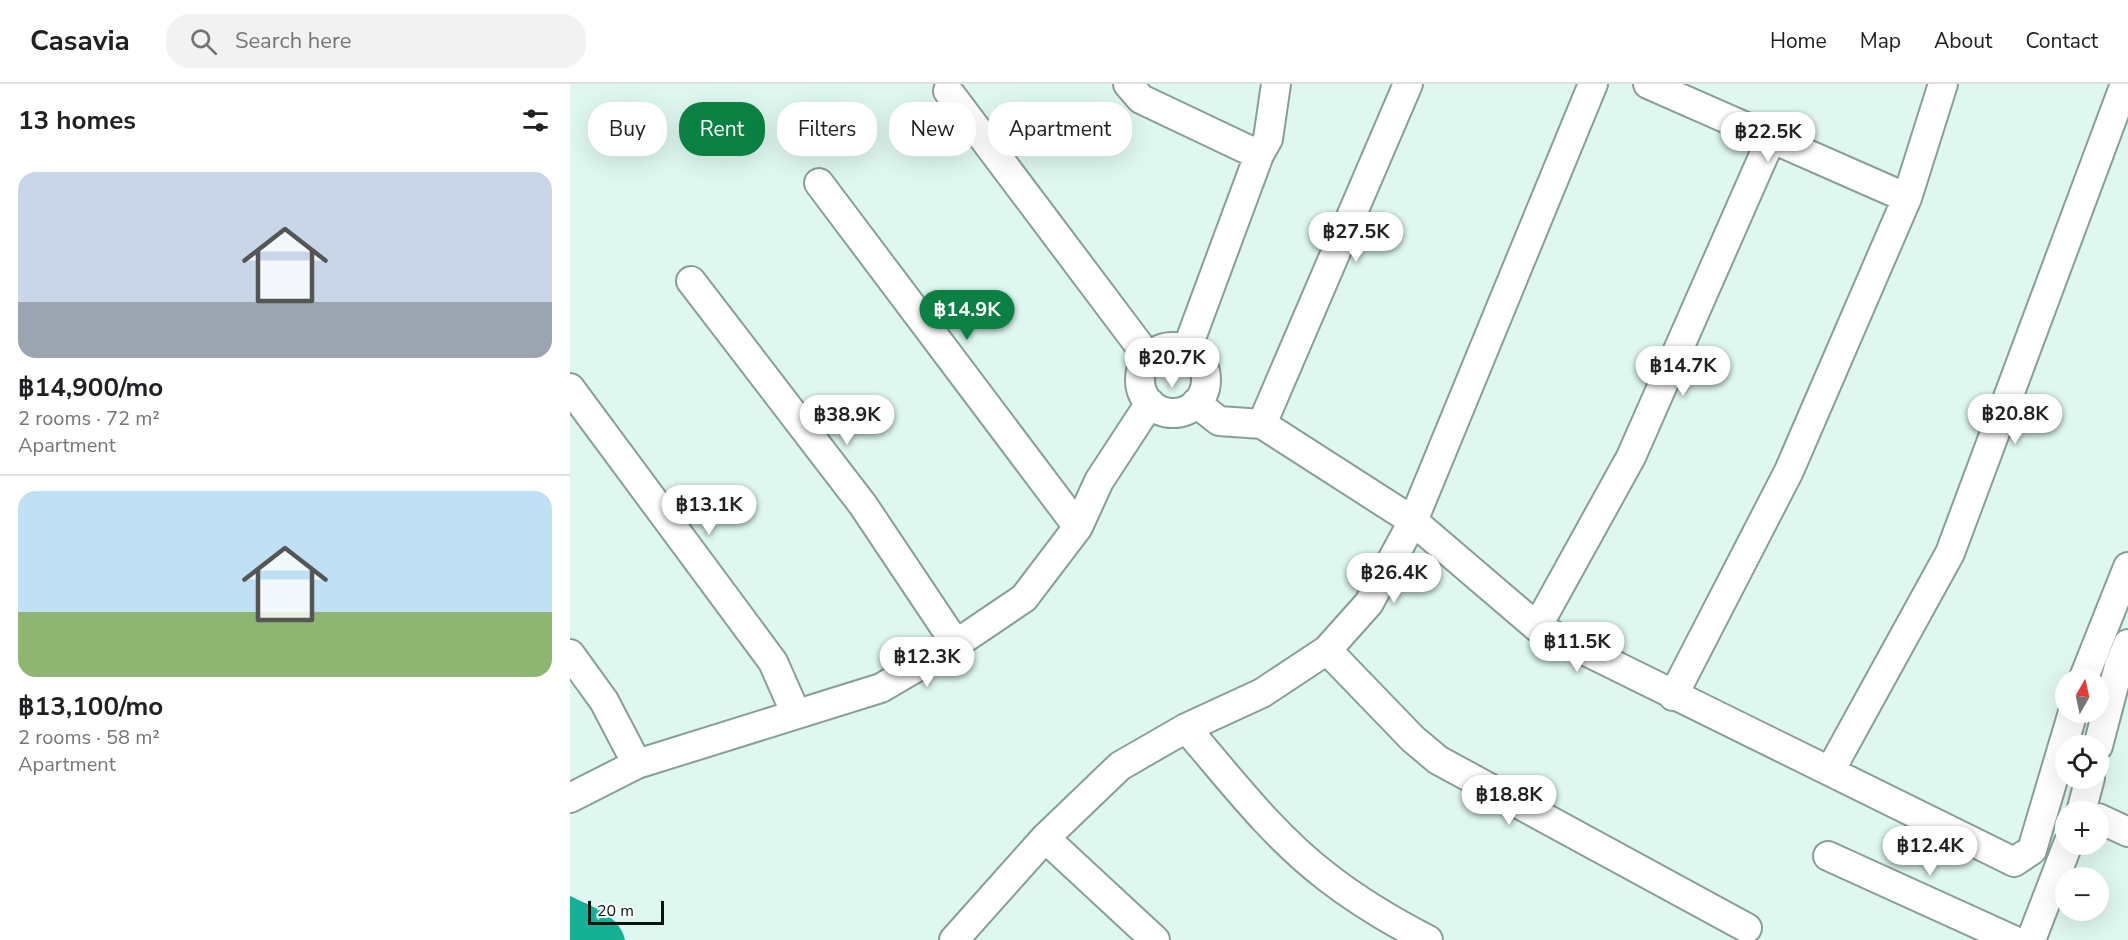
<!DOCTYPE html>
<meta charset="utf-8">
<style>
:root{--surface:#fff;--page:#f2f2f2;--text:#202124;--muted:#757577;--line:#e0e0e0;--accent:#0b8043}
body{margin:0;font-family:"Nunito Sans",sans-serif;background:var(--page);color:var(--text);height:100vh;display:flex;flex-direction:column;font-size:22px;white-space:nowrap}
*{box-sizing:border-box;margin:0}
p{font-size:20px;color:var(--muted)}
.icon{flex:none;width:33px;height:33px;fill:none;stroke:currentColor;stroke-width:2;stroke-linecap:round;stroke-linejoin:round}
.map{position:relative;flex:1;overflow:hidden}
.drawer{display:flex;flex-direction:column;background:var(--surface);width:570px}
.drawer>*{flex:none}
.hud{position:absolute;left:18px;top:18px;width:570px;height:54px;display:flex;gap:12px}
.needle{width:39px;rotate:9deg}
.buttons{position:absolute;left:1485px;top:585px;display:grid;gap:12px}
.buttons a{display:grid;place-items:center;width:54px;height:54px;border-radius:50%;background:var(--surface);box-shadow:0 6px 24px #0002;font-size:30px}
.scale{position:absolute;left:18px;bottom:15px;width:76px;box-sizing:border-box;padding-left:6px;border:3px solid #0a1210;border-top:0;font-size:16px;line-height:21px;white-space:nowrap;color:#0a1210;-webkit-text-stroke:4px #fafffd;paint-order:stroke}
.price{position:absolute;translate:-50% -51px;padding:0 14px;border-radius:21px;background:#fff;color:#222;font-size:20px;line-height:39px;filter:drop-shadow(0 2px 3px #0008)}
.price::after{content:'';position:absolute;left:50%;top:36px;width:18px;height:14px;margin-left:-9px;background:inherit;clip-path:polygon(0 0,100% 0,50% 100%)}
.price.current{background:var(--accent);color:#fff}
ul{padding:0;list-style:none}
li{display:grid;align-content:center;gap:12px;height:318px;padding:0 18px}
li+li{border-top:2px solid var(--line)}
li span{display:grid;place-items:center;height:186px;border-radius:18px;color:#555}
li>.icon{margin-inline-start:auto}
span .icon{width:108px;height:108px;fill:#fffc;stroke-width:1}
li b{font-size:26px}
h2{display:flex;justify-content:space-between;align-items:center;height:72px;padding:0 18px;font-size:26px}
.tag{padding:0 21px;border-radius:24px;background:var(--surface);box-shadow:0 6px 24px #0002;font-size:21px;line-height:54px}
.tag.current{background:var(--accent);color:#fff}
header{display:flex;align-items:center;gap:36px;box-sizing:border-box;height:84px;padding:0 30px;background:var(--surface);border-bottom:2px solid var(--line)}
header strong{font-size:28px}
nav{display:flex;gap:33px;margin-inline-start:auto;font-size:21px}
.search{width:420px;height:54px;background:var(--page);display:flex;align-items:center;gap:15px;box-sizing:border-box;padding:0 21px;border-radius:24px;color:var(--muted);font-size:22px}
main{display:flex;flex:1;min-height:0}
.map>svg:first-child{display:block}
.water{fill:#15b195}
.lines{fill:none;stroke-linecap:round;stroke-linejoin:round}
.minor-casing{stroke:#889f98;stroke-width:32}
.minor{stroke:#fff;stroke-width:28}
</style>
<header>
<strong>Casavia</strong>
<div class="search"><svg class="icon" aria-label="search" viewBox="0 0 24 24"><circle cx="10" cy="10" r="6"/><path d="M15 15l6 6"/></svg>Search here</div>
<nav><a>Home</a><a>Map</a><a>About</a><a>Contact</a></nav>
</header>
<main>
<section class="drawer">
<h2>13 homes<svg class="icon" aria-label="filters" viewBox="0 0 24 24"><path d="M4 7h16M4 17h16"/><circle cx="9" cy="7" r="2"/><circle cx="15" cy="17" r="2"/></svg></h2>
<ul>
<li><span style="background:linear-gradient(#c9d6e8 70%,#9aa5b1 0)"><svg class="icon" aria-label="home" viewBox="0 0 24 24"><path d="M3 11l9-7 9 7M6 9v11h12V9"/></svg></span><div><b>฿14,900/mo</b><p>2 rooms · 72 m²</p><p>Apartment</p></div></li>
<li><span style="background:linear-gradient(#bfe0f5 65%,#8fb573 0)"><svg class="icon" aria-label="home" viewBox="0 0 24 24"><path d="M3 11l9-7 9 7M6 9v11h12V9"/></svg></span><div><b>฿13,100/mo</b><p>2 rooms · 58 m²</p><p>Apartment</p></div></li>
</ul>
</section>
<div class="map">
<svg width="1558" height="856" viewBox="0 0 1558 856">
<rect width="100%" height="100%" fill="#def7ef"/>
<path class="water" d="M 0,812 C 20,822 50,831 55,856 L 0,856 Z"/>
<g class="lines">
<defs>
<path id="minor" d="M 558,0 L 571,15 L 689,71
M 1078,0 L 1337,114
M 378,7 L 578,273
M 249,99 L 508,443
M 121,197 L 293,421 L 386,560
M570 296a33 33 0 1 1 66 0a33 33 0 1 1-66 0Z
M 617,265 L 689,71 L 698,55 L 706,0
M 0,304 L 203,578 L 226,630
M 626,319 L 649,337 L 692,340 L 843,437 L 967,543 L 1444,778 L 1462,766 L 1503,628
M 692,340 L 838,0
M 967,543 L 1061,373 L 1201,55
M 757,566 L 843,655 L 868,676 L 1177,844
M 0,570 L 34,617 L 67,680
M 1513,596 L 1558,483
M 1103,612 L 1219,387 L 1337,114 L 1373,0
M 616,644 C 660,695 703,752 757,793 C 789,818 823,838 858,856
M 1528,662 L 1549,582 L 1558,560
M 1260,687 L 1380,469 L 1555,0
M 0,714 L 67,680 L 311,604 L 386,560 L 454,514 L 508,443 L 529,397 L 580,319
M 1511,728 L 1520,694
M 1528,734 L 1558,748
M 475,754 L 585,856
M 1258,772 L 1443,856
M 384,856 L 475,754 L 550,682 L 616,644 L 692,609 L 757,566 L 799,519 L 843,437 L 1023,0
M 1461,856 L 1498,760"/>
</defs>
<use href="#minor" class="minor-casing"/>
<use href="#minor" class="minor"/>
</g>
</svg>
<div class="buttons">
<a><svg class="needle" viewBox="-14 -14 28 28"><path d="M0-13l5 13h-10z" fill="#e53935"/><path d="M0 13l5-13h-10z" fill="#757577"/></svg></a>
<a><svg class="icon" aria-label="locate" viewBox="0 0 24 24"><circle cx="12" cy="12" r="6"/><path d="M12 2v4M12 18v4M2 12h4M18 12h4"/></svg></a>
<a>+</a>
<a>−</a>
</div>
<div class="scale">20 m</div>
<b class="price" style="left:1198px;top:79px">฿22.5K</b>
<b class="price" style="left:786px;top:179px">฿27.5K</b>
<b class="price current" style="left:397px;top:257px">฿14.9K</b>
<b class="price" style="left:602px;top:305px">฿20.7K</b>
<b class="price" style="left:1113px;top:313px">฿14.7K</b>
<b class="price" style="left:1445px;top:361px">฿20.8K</b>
<b class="price" style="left:277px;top:362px">฿38.9K</b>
<b class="price" style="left:139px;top:452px">฿13.1K</b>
<b class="price" style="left:824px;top:520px">฿26.4K</b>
<b class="price" style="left:1007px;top:589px">฿11.5K</b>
<b class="price" style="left:357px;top:604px">฿12.3K</b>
<b class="price" style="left:939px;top:742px">฿18.8K</b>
<b class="price" style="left:1360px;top:793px">฿12.4K</b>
<div class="hud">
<a class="tag">Buy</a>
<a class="tag current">Rent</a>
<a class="tag">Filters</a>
<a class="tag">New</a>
<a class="tag">Apartment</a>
</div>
</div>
</main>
